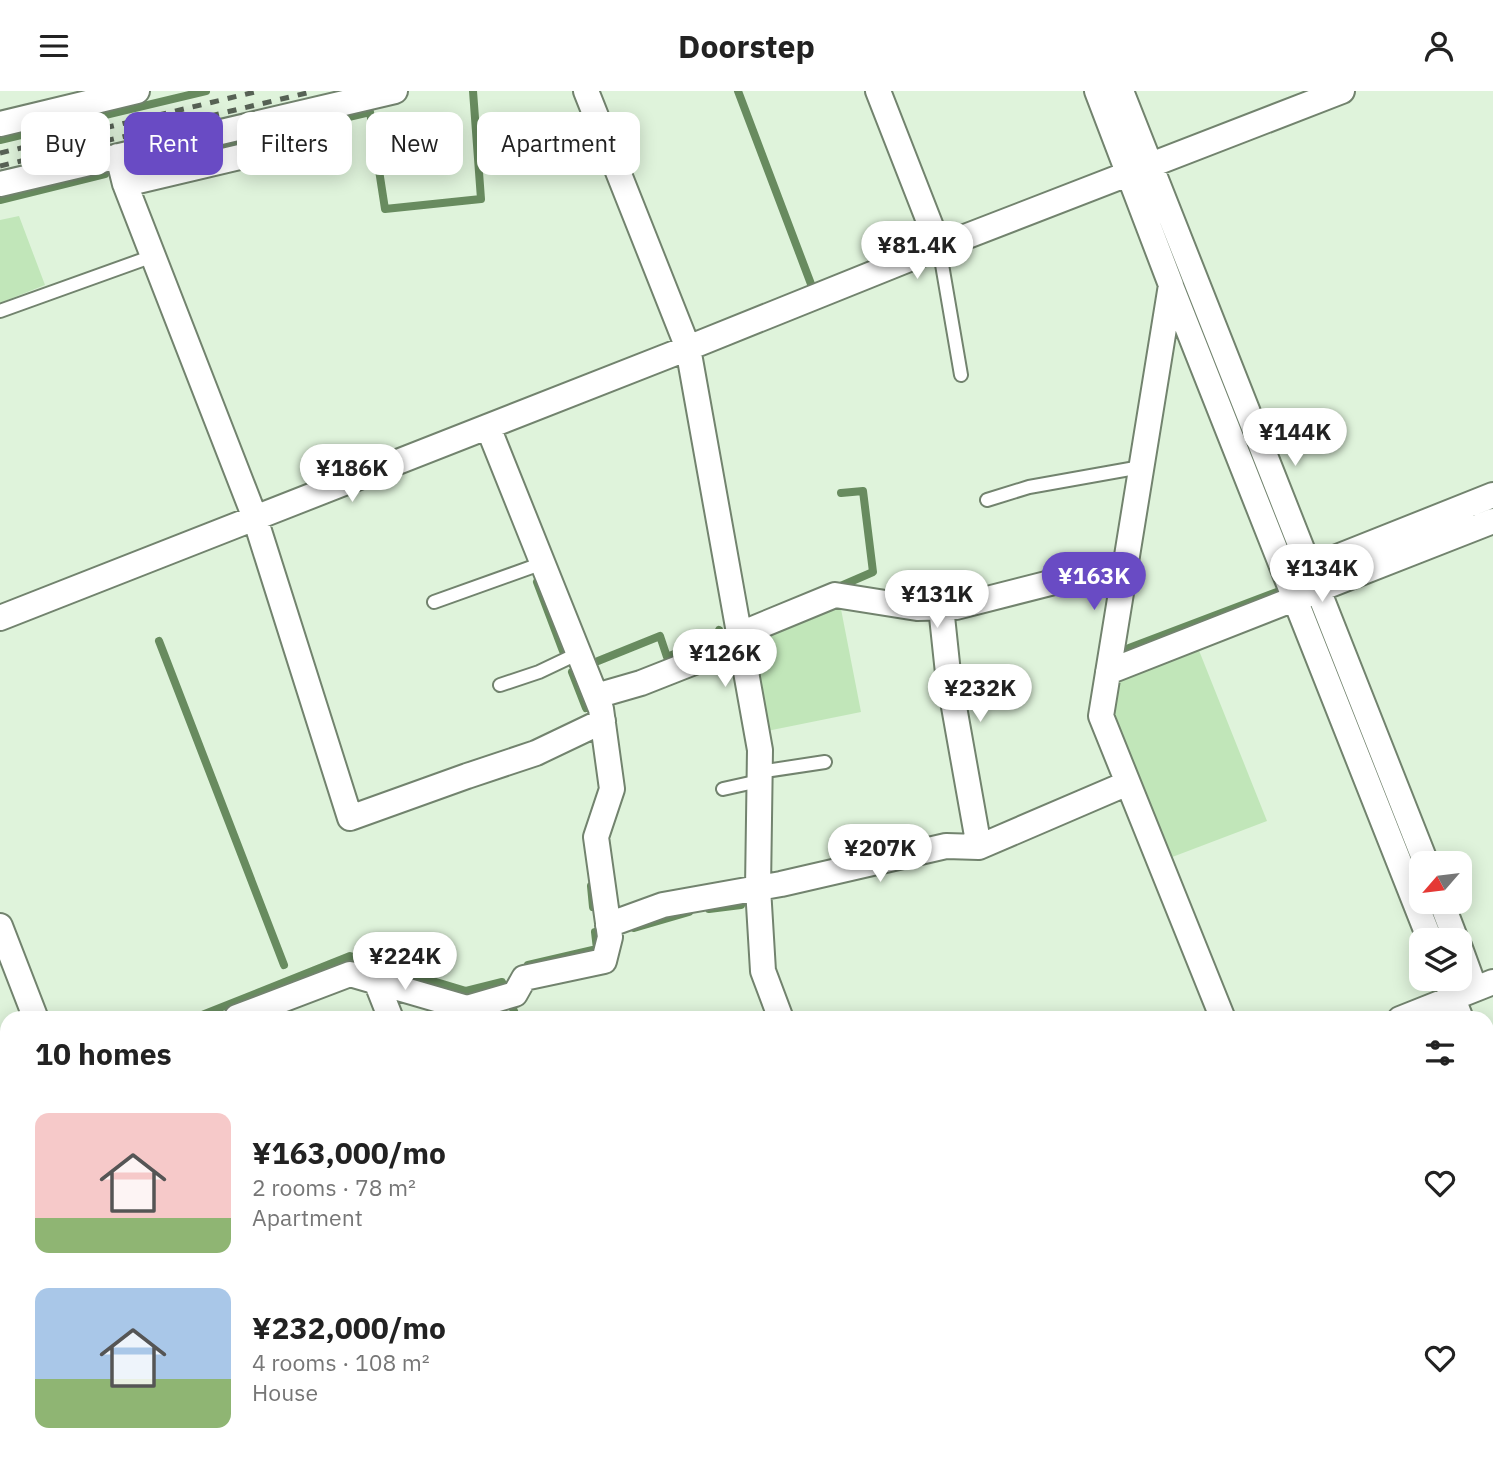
<!DOCTYPE html>
<meta charset="utf-8">
<style>
:root{--surface:#fff;--page:#f2f2f2;--text:#222;--muted:#767676;--accent:#694bc4}
body{margin:0;font-family:"IBM Plex Sans",sans-serif;background:var(--page);color:var(--text);height:100vh;display:flex;flex-direction:column;font-size:26px;white-space:nowrap}
*{box-sizing:border-box;margin:0}
p{font-size:23px;color:var(--muted)}
.icon{flex:none;width:38px;height:38px;fill:none;stroke:currentColor;stroke-width:2;stroke-linecap:round;stroke-linejoin:round}
.map{position:relative;flex:1;overflow:hidden}
.side{position:absolute;left:0px;top:920px;width:1494px;height:450px;display:flex;flex-direction:column;background:var(--surface);border-radius:21px 21px 0 0;box-shadow:0 4px 18px #0003}
.side>*{flex:none}
.hud{position:absolute;left:21px;top:21px;width:700px;height:63px;display:flex;gap:14px}
.needle{width:46px;rotate:242deg}
.fabs{position:absolute;left:1409px;top:760px;display:grid;gap:14px}
.fabs a{display:grid;place-items:center;width:63px;height:63px;border-radius:14px;background:var(--surface);box-shadow:0 4px 18px #0003;font-size:35px}
.price{position:absolute;translate:-50% -60px;padding:0 16px;border-radius:24px;background:#fff;color:#222;font-size:23px;line-height:46px;filter:drop-shadow(0 2px 4px #0008)}
.price::after{content:'';position:absolute;left:50%;top:42px;width:21px;height:16px;margin-left:-10px;background:inherit;clip-path:polygon(0 0,100% 0,50% 100%)}
.price.active{background:var(--accent);color:#fff}
ul{padding:0;list-style:none}
li{display:flex;align-items:center;gap:21px;height:175px;padding:0 35px}
li span{display:grid;place-items:center;flex:none;width:196px;height:140px;border-radius:14px;color:#555}
li>.icon{margin-inline-start:auto}
span .icon{width:84px;height:84px;fill:#fffc;stroke-width:1}
li b{font-size:30px}
h2{display:flex;justify-content:space-between;align-items:center;height:84px;padding:0 35px;font-size:30px}
.pill{padding:0 24px;border-radius:14px;background:var(--surface);box-shadow:0 4px 18px #0003;font-size:24px;line-height:63px}
.pill.active{background:var(--accent);color:#fff}
header{display:flex;justify-content:space-between;align-items:center;height:91px;padding:0 35px;background:var(--surface);font-size:32px;font-weight:700}
.map>svg:first-child{display:block}
.green{fill:#c1e6b9}
.lines{fill:none;stroke-linecap:round;stroke-linejoin:round}
.stream{stroke:#688b5f;stroke-width:8}
.lane-casing{stroke:#72836e;stroke-width:16}
.street-casing{stroke:#72836e;stroke-width:28}
.lane{stroke:#fff;stroke-width:12}
.street{stroke:#fff;stroke-width:24}
.rail{stroke:#576255;stroke-width:5;stroke-dasharray:9 9;stroke-linecap:butt}
</style>
<header><svg class="icon" aria-label="menu" viewBox="0 0 24 24"><path d="M4 6h16M4 12h16M4 18h16"/></svg>Doorstep<svg class="icon" aria-label="person" viewBox="0 0 24 24"><circle cx="12" cy="8" r="4"/><path d="M4 21q1-7 8-7t8 7"/></svg></header>
<div class="map">
<svg width="1493" height="1369" viewBox="0 0 1493 1369">
<rect width="100%" height="100%" fill="#dff3db"/>
<path class="green" d="M 19,125 L 45,194 L 0,212 L 0,129 Z
M 840,513 L 861,621 L 767,640 L 752,554 L 754,546 Z
M 1198,557 L 1267,730 L 1167,768 L 1109,622 L 1114,590 Z"/>
<g class="lines">
<path class="stream" d="M 738,0 L 811,193
M 0,49 L 206,0
M 135,76 L 370,21 L 385,118 L 481,108 L 473,0
M 0,109 L 105,83
M 1179,182 L 1293,469
M 537,491 L 563,560
M 836,497 L 873,481 L 863,400 L 841,402
M 159,550 L 284,874
M 1129,557 L 1277,501
M 598,570 L 660,545 L 667,566 L 716,546 L 719,539
M 572,581 L 586,617
M 591,795 L 593,816
M 709,818 L 741,814
M 634,837 L 689,821
M 528,874 L 597,858 L 595,841
M 512,915 L 517,928
M 192,928 L 350,865 L 466,900 L 502,891 L 505,898
M 1488,967 L 1493,981
M 0,1006 L 7,1003
M 0,1211 L 7,1213
M 135,1363 L 140,1369
M 1486,1369 L 1493,1366"/>
<defs>
<path id="lane" d="M 939,156 L 961,284
M 0,220 L 153,165
M 987,409 L 1029,396 L 1141,376
M 434,511 L 543,472
M 500,594 L 539,581 L 579,562
M 759,681 L 825,671
M 723,698 L 759,690
M 0,1297 L 7,1295"/>
<path id="street" d="M 586,0 L 688,257 L 760,659 L 758,797 L 763,880 L 781,928
M 878,0 L 939,156
M 1097,0 L 1171,194 L 1101,625 L 1223,928
M 1121,0 L 1426,772
M 0,33 L 137,0
M 118,65 L 125,93 L 255,427 L 350,727 L 467,685 L 536,662 L 603,630
M 0,93 L 395,0
M 125,93 L 257,62
M 1171,195 L 1430,849
M 1297,482 L 1493,404
M 941,516 L 948,582 L 979,756
M 0,527 L 688,257 L 939,156 L 1342,0
M 738,544 L 835,504 L 917,517 L 956,516 L 1125,473
M 1108,581 L 1493,430
M 596,605 L 641,592 L 740,553
M 1441,810 L 1456,849
M 608,834 L 663,814 L 781,793 L 946,755 L 979,756 L 1128,692
M 0,835 L 36,928
M 1460,857 L 1475,898
M 1445,887 L 1461,928
M 376,890 L 391,928
M 237,926 L 350,883 L 467,917 L 515,903 L 524,887 L 604,870 L 610,846 L 596,746 L 612,698 L 601,618 L 488,336
M 1400,928 L 1493,891
M 1488,995 L 1493,1009
M 0,1192 L 7,1193
M 0,1249 L 7,1268
M 1488,1355 L 1493,1353
M 43,1363 L 45,1369
M 157,1363 L 170,1369
M 679,1363 L 681,1369
M 1113,1363 L 1115,1369
M 1394,1363 L 1396,1369
M 269,1369 L 283,1363
M 1451,1369 L 1466,1363"/>
</defs>
<use href="#lane" class="lane-casing"/>
<use href="#street" class="street-casing"/>
<use href="#lane" class="lane"/>
<use href="#street" class="street"/>
<path class="rail" d="M 0,62 L 259,0
M 0,75 L 315,0"/>
</g>
</svg>
<div class="fabs">
<a><svg class="needle" viewBox="-14 -14 28 28"><path d="M0-13l5 13h-10z" fill="#e53935"/><path d="M0 13l5-13h-10z" fill="#767676"/></svg></a>
<a><svg class="icon" aria-label="layers" viewBox="0 0 24 24"><path d="M12 4l9 5-9 5-9-5zM3 14l9 5 9-5"/></svg></a>
</div>
<b class="price" style="left:917px;top:190px">¥81.4K</b>
<b class="price" style="left:1295px;top:377px">¥144K</b>
<b class="price" style="left:352px;top:413px">¥186K</b>
<b class="price" style="left:1322px;top:513px">¥134K</b>
<b class="price active" style="left:1094px;top:521px">¥163K</b>
<b class="price" style="left:937px;top:539px">¥131K</b>
<b class="price" style="left:725px;top:598px">¥126K</b>
<b class="price" style="left:980px;top:633px">¥232K</b>
<b class="price" style="left:880px;top:793px">¥207K</b>
<b class="price" style="left:405px;top:901px">¥224K</b>
<div class="hud">
<a class="pill">Buy</a>
<a class="pill active">Rent</a>
<a class="pill">Filters</a>
<a class="pill">New</a>
<a class="pill">Apartment</a>
</div>
<section class="side">
<h2>10 homes<svg class="icon" aria-label="filters" viewBox="0 0 24 24"><path d="M4 7h16M4 17h16"/><circle cx="9" cy="7" r="2"/><circle cx="15" cy="17" r="2"/></svg></h2>
<ul>
<li><span style="background:linear-gradient(#f6c9c9 75%,#8fb573 0)"><svg class="icon" aria-label="home" viewBox="0 0 24 24"><path d="M3 11l9-7 9 7M6 9v11h12V9"/></svg></span><div><b>¥163,000/mo</b><p>2 rooms · 78 m²</p><p>Apartment</p></div><svg class="icon" aria-label="heart" viewBox="0 0 24 24"><path d="M12 20l-8-8c-3-5 5-10 8-4 3-6 11-1 8 4z"/></svg></li>
<li><span style="background:linear-gradient(#a9c7e8 65%,#8fb573 0)"><svg class="icon" aria-label="home" viewBox="0 0 24 24"><path d="M3 11l9-7 9 7M6 9v11h12V9"/></svg></span><div><b>¥232,000/mo</b><p>4 rooms · 108 m²</p><p>House</p></div><svg class="icon" aria-label="heart" viewBox="0 0 24 24"><path d="M12 20l-8-8c-3-5 5-10 8-4 3-6 11-1 8 4z"/></svg></li>
</ul>
</section>
</div>
